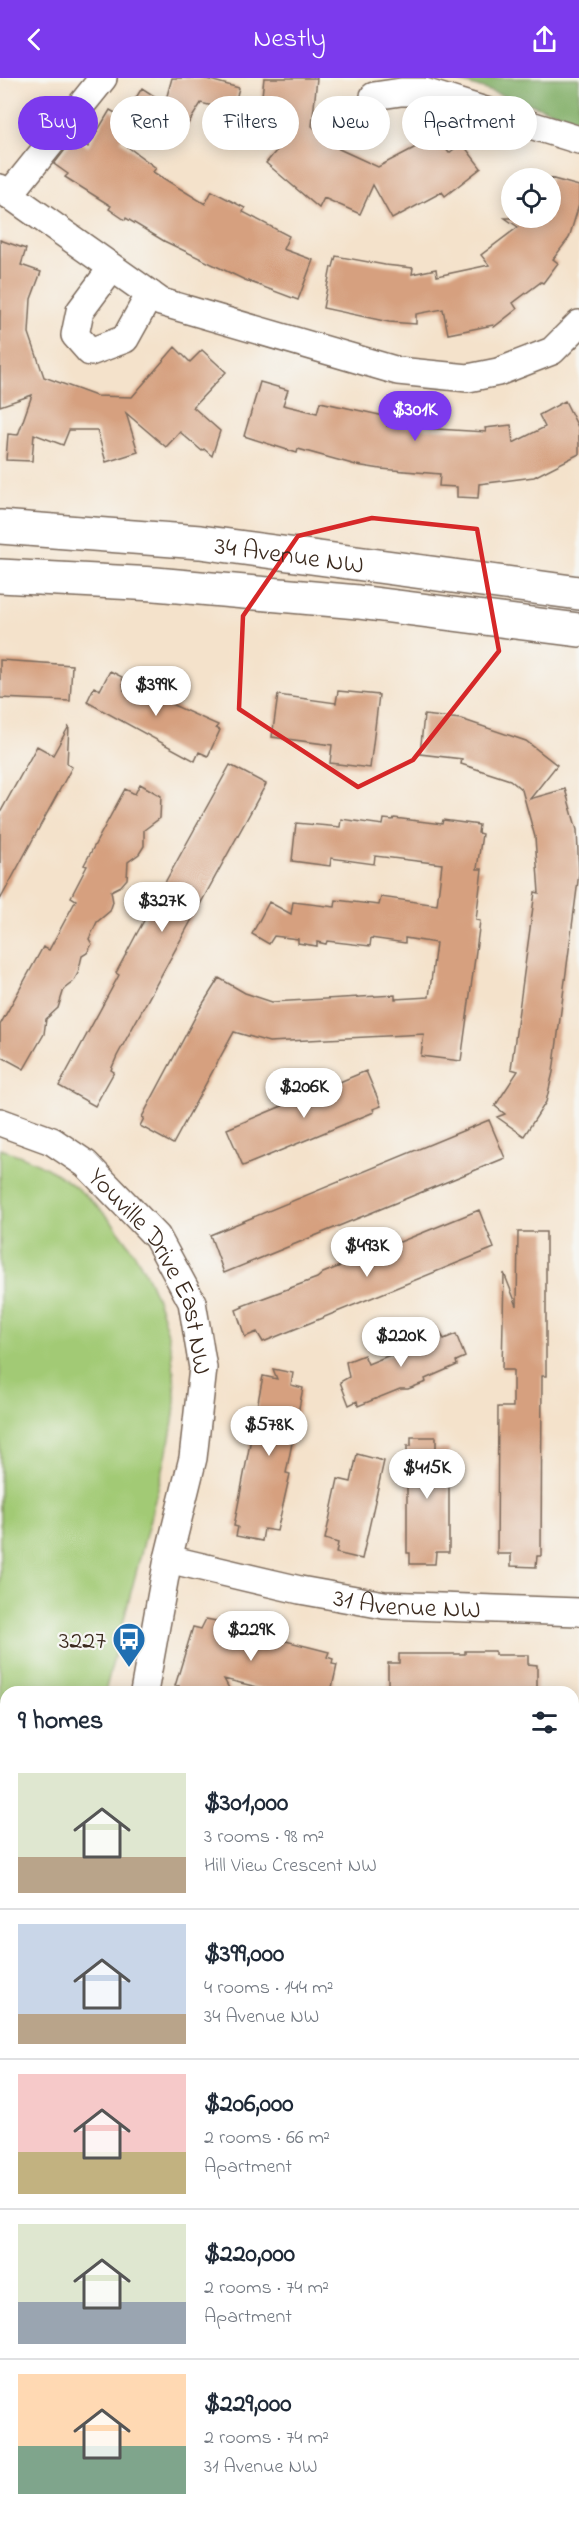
<!DOCTYPE html>
<meta charset="utf-8">
<style>
:root{--surface:#fff;--page:#f2f2f3;--text:#1f2937;--muted:#747a83;--line:#e0e1e3;--accent:#7c3aed}
body{margin:0;font-family:"Indie Flower",sans-serif;background:var(--page);color:var(--text);height:100vh;display:flex;flex-direction:column;font-size:22px;white-space:nowrap}
*{box-sizing:border-box;margin:0}
p{font-size:20px;color:var(--muted)}
.icon{flex:none;width:33px;height:33px;fill:none;stroke:currentColor;stroke-width:2;stroke-linecap:round;stroke-linejoin:round}
.map{position:relative;flex:1;overflow:hidden}
.drawer{position:absolute;left:0px;top:1608px;width:579px;height:836px;display:flex;flex-direction:column;background:var(--surface);border-radius:18px 18px 0 0;box-shadow:0 3px 15px #0003}
.drawer>*{flex:none}
.hud{position:absolute;left:18px;top:18px;width:543px;height:54px;display:flex;gap:12px}
.buttons{position:absolute;left:501px;top:90px;display:grid;gap:12px}
.buttons a{display:grid;place-items:center;width:60px;height:60px;border-radius:50%;background:var(--surface);box-shadow:0 3px 15px #0003;font-size:30px}
.price{position:absolute;translate:-50% -51px;padding:0 14px;border-radius:21px;background:#fff;color:#222;font-size:20px;line-height:39px;filter:drop-shadow(0 2px 3px #0008)}
.price::after{content:'';position:absolute;left:50%;top:36px;width:18px;height:14px;margin-left:-9px;background:inherit;clip-path:polygon(0 0,100% 0,50% 100%)}
.price.current{background:var(--accent);color:#fff}
ul{padding:0;list-style:none}
li{display:flex;align-items:center;gap:18px;height:150px;padding:0 18px}
li+li{border-top:2px solid var(--line)}
li span{display:grid;place-items:center;flex:none;width:168px;height:120px;border-radius:0px;color:#555}
li>.icon{margin-inline-start:auto}
span .icon{width:72px;height:72px;fill:#fffc;stroke-width:1}
li b{font-size:26px}
h2{display:flex;justify-content:space-between;align-items:center;height:72px;padding:0 18px;font-size:26px}
.chip{padding:0 21px;border-radius:27px;background:var(--surface);box-shadow:0 3px 15px #0003;font-size:21px;line-height:54px}
.chip.current{background:var(--accent);color:#fff}
header{display:flex;justify-content:space-between;align-items:center;height:78px;padding:0 18px;background:var(--accent);color:#fff;font-size:27px;font-weight:600}
.map>svg:first-child{display:block}
.green{fill:#a2ca75;stroke:#6e7a4a;stroke-width:1.5}
.forest{fill:#81ae66;stroke:#5e6c42;stroke-width:1.5}
.building{fill:#d6a07f}
.lines{fill:none;stroke-linecap:round;stroke-linejoin:round}
.minor-casing{stroke:#7c6a5b;stroke-width:30}
.major-casing{stroke:#7c6a5b;stroke-width:36}
.minor{stroke:#fff;stroke-width:27}
.major{stroke:#fff;stroke-width:33}
.marked{fill:none;stroke:#d62828;stroke-width:4.5;stroke-linejoin:round}
.labels{text-anchor:middle;stroke-width:4.5;stroke-linejoin:round;paint-order:stroke}
.street-label{font-size:26px;fill:#3b2a1e;stroke:#f6f6f2}
.poi-label{font-size:26px;fill:#3b2a1e;stroke:#f6f6f2;text-anchor:end}
</style>
<header><svg class="icon" aria-label="back" viewBox="0 0 24 24"><path d="M15 5l-7 7 7 7"/></svg>Nestly<svg class="icon" aria-label="share" viewBox="0 0 24 24"><path d="M12 15V3M7 8l5-5 5 5M5 13v7h14v-7"/></svg></header>
<div class="map">
<svg width="579" height="2443" viewBox="0 0 579 2443">
<rect width="100%" height="100%" fill="#f6f6f2"/>
<filter id="ink" filterUnits="userSpaceOnUse"><feTurbulence type="fractalNoise" baseFrequency=".0167" numOctaves="2"/><feDisplacementMap in="SourceGraphic" scale="12" xChannelSelector="R" yChannelSelector="G"/><feConvolveMatrix kernelMatrix="1 2 1 2 8 2 1 2 1" color-interpolation-filters="sRGB"/></filter>
<filter id="wash" filterUnits="userSpaceOnUse"><feTurbulence type="fractalNoise" baseFrequency=".008" numOctaves="4" result="noise"/><feDisplacementMap in="SourceGraphic" scale="24" xChannelSelector="R" yChannelSelector="G"/><feGaussianBlur stdDeviation="1.35" result="paint"/><feColorMatrix in="noise" values="0 0 0 0 0 0 0 0 0 0 0 0 0 0 0 0 0 1.4 0 .05"/><feComposite in="paint" operator="in"/></filter>
<g filter="url(#wash)">
<rect width="100%" height="100%" fill="#f4e2cb"/>
<path class="green" d="M 0,1071 C 106,1100 174,1208 175,1315 C 176,1339 169,1363 164,1387 L 105,1614 L 6,1614 L 6,1782 L 0,1786 Z"/>
<path class="forest" d="M 449,0 L 579,0 L 579,42 Z"/>
<g id="blocks">
<path class="building" d="M 172,0 L 203,0 L 239,10 L 233,33 L 201,25 L 178,62 L 151,45 L 150,48 L 127,34 L 142,10 L 165,25 Z
M 264,0 L 317,0 L 312,48 L 339,71 L 378,89 L 414,70 L 433,54 L 449,75 L 462,65 L 481,90 L 445,118 L 442,114 L 392,141 L 373,107 L 360,136 L 324,120 L 319,130 L 266,85 L 297,48 L 259,44 Z
M 110,32 L 131,44 L 120,63 L 156,90 L 153,94 L 205,126 L 212,113 L 245,130 L 243,134 L 289,158 L 283,171 L 313,182 L 298,222 L 245,202 L 164,163 L 126,140 L 125,142 L 109,131 L 111,128 L 65,99 L 68,96 L 54,86 L 75,59 L 88,69 Z
M 550,100 L 579,108 L 579,127 L 569,160 L 553,181 L 558,185 L 543,205 L 541,204 L 513,225 L 517,231 L 494,249 L 493,247 L 448,256 L 443,231 L 416,236 L 416,246 L 389,244 L 323,230 L 331,189 L 333,189 L 336,178 L 385,187 L 413,190 L 412,196 L 436,191 L 437,198 L 489,187 L 481,177 L 518,149 L 505,140 L 550,140 Z
M 0,162 L 26,171 L 21,187 L 41,194 L 31,221 L 29,255 L 44,299 L 96,318 L 132,319 L 175,269 L 190,284 L 202,272 L 226,294 L 193,329 L 220,353 L 212,378 L 204,371 L 202,373 L 180,354 L 166,369 L 126,335 L 138,374 L 106,384 L 97,352 L 69,352 L 63,367 L 34,356 L 32,383 L 6,382 L 8,356 L 18,357 L 32,317 L 0,328 Z
M 260,304 L 288,312 L 283,327 L 317,335 L 320,324 L 389,339 L 387,348 L 486,354 L 485,350 L 511,347 L 513,365 L 545,349 L 539,337 L 565,323 L 579,351 L 579,376 L 534,399 L 479,406 L 478,420 L 457,419 L 457,409 L 439,408 L 440,396 L 381,391 L 356,387 L 298,371 L 297,375 L 244,358 Z
M 0,582 L 72,587 L 70,623 L 0,620 Z
M 110,593 L 122,599 L 124,612 L 136,606 L 153,615 L 153,618 L 218,647 L 216,650 L 220,652 L 208,678 L 199,674 L 195,683 L 87,624 L 94,609 L 100,612 Z
M 338,613 L 379,617 L 370,690 L 330,685 L 332,667 L 272,659 L 278,617 L 336,625 Z
M 424,637 L 461,641 L 526,663 L 557,687 L 530,721 L 565,711 L 577,752 L 579,795 L 553,994 L 546,1024 L 524,1058 L 497,1039 L 505,1036 L 495,1028 L 518,993 L 511,991 L 535,814 L 539,815 L 535,759 L 522,712 L 510,702 L 461,686 L 462,681 L 420,676 Z
M 69,648 L 67,686 L 72,689 L 0,822 L 0,735 L 37,668 L 53,677 Z
M 230,687 L 266,706 L 117,978 L 111,992 L 114,994 L 95,1028 L 59,1008 L 119,897 L 116,895 L 136,857 Z
M 140,706 L 161,718 L 160,740 L 144,752 L 144,768 L 139,776 L 128,784 L 127,801 L 121,808 L 111,813 L 113,824 L 110,833 L 97,844 L 89,861 L 92,866 L 87,875 L 82,878 L 78,895 L 73,904 L 64,911 L 58,930 L 46,941 L 44,956 L 24,991 L 0,978 L 0,947 L 43,869 L 49,872 L 76,822 L 71,819 L 87,788 L 84,787 L 125,711 L 135,716 Z
M 394,740 L 442,746 L 443,742 L 479,747 L 478,755 L 482,756 L 477,791 L 482,791 L 476,842 L 480,843 L 461,983 L 421,978 L 424,956 L 269,964 L 234,954 L 173,1066 L 140,1048 L 144,1040 L 142,1039 L 199,932 L 219,900 L 245,915 L 272,924 L 395,917 L 395,921 L 429,919 L 436,865 L 405,860 L 405,865 L 371,860 L 370,868 L 327,863 L 326,866 L 317,864 L 317,868 L 298,865 L 298,861 L 274,858 L 269,866 L 252,856 L 269,824 L 291,836 L 293,824 L 335,829 L 336,822 L 379,827 L 381,819 L 437,827 L 442,786 L 375,778 L 374,786 L 331,780 L 330,788 L 292,783 L 296,745 L 340,749 L 341,741 L 383,747 L 384,741 L 393,742 Z
M 366,993 L 381,1028 L 373,1031 L 374,1034 L 243,1088 L 227,1051 Z
M 489,1042 L 505,1080 L 224,1195 L 210,1157 Z
M 479,1132 L 494,1170 L 263,1264 L 257,1254 L 245,1259 L 236,1232 L 243,1229 L 242,1228 L 317,1200 L 323,1195 Z
M 518,1154 L 546,1154 L 546,1298 L 542,1298 L 541,1478 L 537,1478 L 536,1489 L 511,1488 L 511,1476 L 497,1476 L 498,1329 L 513,1329 L 513,1292 L 502,1292 L 504,1195 L 517,1228 Z
M 436,1248 L 444,1261 L 456,1256 L 465,1279 L 456,1283 L 457,1287 L 425,1301 L 426,1304 L 408,1311 L 400,1311 L 358,1328 L 357,1323 L 349,1327 L 340,1304 L 349,1299 L 346,1284 L 364,1277 L 368,1286 L 422,1264 L 418,1255 Z
M 273,1291 L 293,1295 L 291,1307 L 303,1310 L 286,1395 L 290,1396 L 277,1453 L 264,1451 L 262,1463 L 236,1458 L 238,1449 L 234,1448 L 263,1298 L 277,1301 Z
M 411,1359 L 436,1359 L 436,1371 L 449,1371 L 449,1474 L 436,1474 L 435,1486 L 410,1486 L 410,1475 L 407,1475 L 407,1368 L 411,1368 Z
M 357,1376 L 384,1383 L 362,1481 L 336,1475 L 338,1465 L 325,1461 L 338,1401 L 351,1404 Z
M 206,1541 L 267,1553 L 266,1558 L 329,1574 L 327,1579 L 333,1581 L 332,1586 L 337,1587 L 331,1614 L 278,1614 L 224,1601 L 231,1614 L 178,1614 L 179,1608 L 175,1608 L 193,1549 L 201,1551 Z
M 465,1573 L 495,1573 L 495,1577 L 528,1577 L 528,1586 L 537,1587 L 537,1614 L 388,1614 L 388,1585 L 399,1585 L 399,1576 L 465,1576 Z"/>
</g>
</g>
<g filter="url(#ink)">
<use href="#blocks" fill-opacity="0" stroke="#7c6a5b" stroke-width="1.5"/>
<g class="lines">
<defs>
<g id="minor">
<path d="M 374,18 L 401,14 L 424,14 L 579,62"/>
<path d="M 0,110 L 161,224 L 398,293 L 468,300 L 498,294 L 552,273 L 579,246"/>
<path d="M 9,117 L 103,0"/>
<path d="M 112,190 L 80,233 L 75,257 L 90,274 L 125,261 L 150,216"/>
<path id="s1" d="M 0,1044 L 52,1063 L 86,1086 L 157,1159 L 192,1224 L 203,1290 L 193,1380 L 168,1481 L 144,1614"/>
<path id="s2" d="M 168,1481 L 300,1512 L 384,1527 L 579,1534"/>
<path d="M 0,1833 L 6,1829"/>
<path d="M 0,2337 L 6,2336"/>
<path d="M 0,2356 L 6,2355"/>
<path d="M 573,2391 L 579,2391"/>
<path d="M 0,2421 L 6,2421"/>
<path d="M 573,2426 L 579,2426"/>
</g>
<g id="major">
<path id="s3" d="M 0,449 L 200,464 L 579,515"/>
<path d="M 0,498 L 155,506 L 358,524 L 579,552"/>
<path d="M 573,2334 L 579,2324"/>
<path d="M 498,2438 L 516,2443"/>
</g>
</defs>
<use href="#minor" class="minor-casing"/>
<use href="#major" class="major-casing"/>
<use href="#minor" class="minor"/>
<use href="#major" class="major"/>
</g>
</g>
<path class="marked" d="M 372,440 L 477,451 L 499,573 L 413,682 L 358,709 L 239,631 L 243,538 L 298,458 Z"/>
<defs>
<symbol id="bus-pin" viewBox="-11 -11 22 30"><path d="M0 17L-7.5 6A9.5 9.5 0 1 1 7.5 6Z" fill="#1f6fb2" stroke="#f6f6f2"/><path d="M-5-6H5V4H4V6H2V4H-2V6H-4V4H-5ZM-3.5-4V0h7V-4ZM-3.5 1.2v1.5H-2V1.2ZM2 1.2v1.5H3.5V1.2Z" fill="#fff"/></symbol>
</defs>
<g fill-rule="evenodd">
<use href="#bus-pin" x="110" y="1542" width="38" height="52"/>
</g>
<g class="labels">
<g class="street-label">
<text dy="9" stroke="none"><textPath href="#s3" startOffset="291">34 Avenue NW</textPath></text>
<text dy="9" stroke="none"><textPath href="#s1" startOffset="226">Youville Drive East NW</textPath></text>
<text dy="9" stroke="none"><textPath href="#s2" startOffset="244">31 Avenue NW</textPath></text>
</g>
<g class="poi-label">
<text x="106" y="1570">3227</text>
</g>
</g>
</svg>
<div class="buttons">
<a><svg class="icon" aria-label="locate" viewBox="0 0 24 24"><circle cx="12" cy="12" r="6"/><path d="M12 2v4M12 18v4M2 12h4M18 12h4"/></svg></a>
</div>
<b class="price current" style="left:415px;top:364px">$301K</b>
<b class="price" style="left:156px;top:639px">$399K</b>
<b class="price" style="left:162px;top:855px">$327K</b>
<b class="price" style="left:304px;top:1041px">$206K</b>
<b class="price" style="left:367px;top:1200px">$493K</b>
<b class="price" style="left:401px;top:1290px">$220K</b>
<b class="price" style="left:269px;top:1379px">$578K</b>
<b class="price" style="left:427px;top:1422px">$415K</b>
<b class="price" style="left:251px;top:1584px">$229K</b>
<div class="hud">
<a class="chip current">Buy</a>
<a class="chip">Rent</a>
<a class="chip">Filters</a>
<a class="chip">New</a>
<a class="chip">Apartment</a>
</div>
<section class="drawer">
<h2>9 homes<svg class="icon" aria-label="filters" viewBox="0 0 24 24"><path d="M4 7h16M4 17h16"/><circle cx="9" cy="7" r="2"/><circle cx="15" cy="17" r="2"/></svg></h2>
<ul>
<li><span style="background:linear-gradient(#dfe7d0 70%,#b9a48a 0)"><svg class="icon" aria-label="home" viewBox="0 0 24 24"><path d="M3 11l9-7 9 7M6 9v11h12V9"/></svg></span><div><b>$301,000</b><p>3 rooms · 98 m²</p><p>Hill View Crescent NW</p></div></li>
<li><span style="background:linear-gradient(#c9d6e8 75%,#b9a48a 0)"><svg class="icon" aria-label="home" viewBox="0 0 24 24"><path d="M3 11l9-7 9 7M6 9v11h12V9"/></svg></span><div><b>$399,000</b><p>4 rooms · 144 m²</p><p>34 Avenue NW</p></div></li>
<li><span style="background:linear-gradient(#f6c9c9 65%,#c2b280 0)"><svg class="icon" aria-label="home" viewBox="0 0 24 24"><path d="M3 11l9-7 9 7M6 9v11h12V9"/></svg></span><div><b>$206,000</b><p>2 rooms · 66 m²</p><p>Apartment</p></div></li>
<li><span style="background:linear-gradient(#dfe7d0 65%,#9aa5b1 0)"><svg class="icon" aria-label="home" viewBox="0 0 24 24"><path d="M3 11l9-7 9 7M6 9v11h12V9"/></svg></span><div><b>$220,000</b><p>2 rooms · 74 m²</p><p>Apartment</p></div></li>
<li><span style="background:linear-gradient(#ffd9b3 60%,#7fa58c 0)"><svg class="icon" aria-label="home" viewBox="0 0 24 24"><path d="M3 11l9-7 9 7M6 9v11h12V9"/></svg></span><div><b>$229,000</b><p>2 rooms · 74 m²</p><p>31 Avenue NW</p></div></li>
</ul>
</section>
</div>
